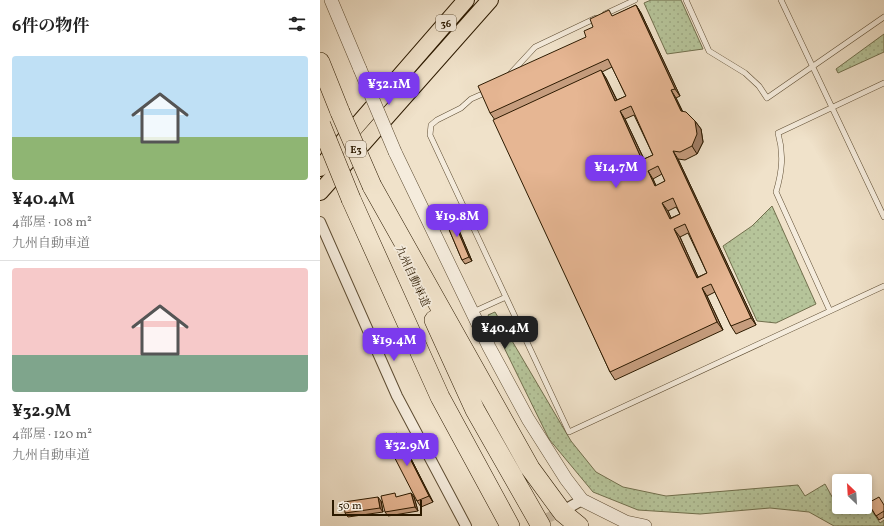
<!DOCTYPE html>
<html lang="ja">
<meta charset="utf-8">
<style>
:root{--surface:#fff;--page:#f6f6f6;--text:#222;--muted:#767676;--line:#e0e0e0;--accent:#7c3aed}
body{margin:0;font-family:Vollkorn,"Noto Serif JP",serif;background:var(--page);color:var(--text);height:100vh;display:flex;flex-direction:column;font-size:15px;white-space:nowrap}
*{box-sizing:border-box;margin:0}
p{font-size:13px;color:var(--muted)}
.icon{flex:none;width:22px;height:22px;fill:none;stroke:currentColor;stroke-width:2;stroke-linecap:round;stroke-linejoin:round}
.map{position:relative;flex:1;overflow:hidden}
.side{display:flex;flex-direction:column;background:var(--surface);width:320px}
.side>*{flex:none}
.needle{width:26px;rotate:335deg}
.controls{position:absolute;left:512px;top:474px;display:grid;gap:8px}
.controls a{display:grid;place-items:center;width:40px;height:40px;border-radius:4px;background:var(--surface);box-shadow:0 2px 6px #0003;font-size:20px}
.scale{position:absolute;left:12px;bottom:10px;width:90px;box-sizing:border-box;padding-left:4px;border:2px solid #2c1a00;border-top:0;font-size:11px;line-height:14px;white-space:nowrap;color:#2c1a00;-webkit-text-stroke:3px #f5ecdd;paint-order:stroke}
.price{position:absolute;translate:-50% -34px;padding:0 9px;border-radius:8px;background:var(--accent);color:#fff;font-size:13px;line-height:26px;filter:drop-shadow(0 1px 2px #0008)}
.price::after{content:'';position:absolute;left:50%;top:24px;width:12px;height:9px;margin-left:-6px;background:inherit;clip-path:polygon(0 0,100% 0,50% 100%)}
.price.active{background:#222;color:#fff}
ul{padding:0;list-style:none}
li{display:grid;align-content:center;gap:8px;height:212px;padding:0 12px}
li+li{border-top:1px solid var(--line)}
li span{display:grid;place-items:center;height:124px;border-radius:4px;color:#555}
li>.icon{margin-inline-start:auto}
span .icon{width:72px;height:72px;fill:#fffc;stroke-width:1}
li b{font-size:17px}
h2{display:flex;justify-content:space-between;align-items:center;height:48px;padding:0 12px;font-size:17px}
main{display:flex;flex:1;min-height:0}
.map>svg:first-child{display:block}
.grass{fill:url(#grass-dots);stroke:#716f4d}
.lines{fill:none;stroke-linecap:round;stroke-linejoin:round}
.minor-tunnel{stroke:#c9baa2;stroke-width:10;stroke-dasharray:10 5;stroke-linecap:butt}
.service-casing{stroke:#5d4c32;stroke-width:6}
.minor-casing{stroke:#5d4c32;stroke-width:12}
.tertiary-casing{stroke:#5d4c32;stroke-width:14}
.primary-casing{stroke:#2c1a00;stroke-width:18}
.motorway-casing{stroke:#2c1a00;stroke-width:20}
.service{stroke:#f5ecdd;stroke-width:5}
.minor{stroke:#f5ecdd;stroke-width:10}
.tertiary{stroke:#f5ecdd;stroke-width:13}
.primary{stroke:#f0e2ca;stroke-width:16}
.motorway{stroke:#f0e2ca;stroke-width:19}
.tertiary-bridge-casing{stroke:#5d4c32;stroke-width:14;stroke-linecap:butt}
.motorway-bridge-casing{stroke:#2c1a00;stroke-width:20;stroke-linecap:butt}
.tertiary-bridge{stroke:#f5ecdd;stroke-width:13}
.motorway-bridge{stroke:#f0e2ca;stroke-width:19}
.wall{fill:#c69d7e;stroke:#2c1a00;fill-rule:evenodd}
.shaded-wall{fill:#a17f67;stroke:#2c1a00}
.building{fill:#e6b693;stroke:#2c1a00;fill-rule:evenodd}
.labels{text-anchor:middle;stroke-width:3.5;stroke-linejoin:round;paint-order:stroke}
.shield{fill:#f5ecdd;stroke:#685942;stroke-width:1}
.shield-label{font-size:10px;font-weight:bold;fill:#2c1a00}
.street-label{font-size:11px;fill:#2c1a00;stroke:#f5ecdd}
</style>
<main>
<section class="side">
<h2>6件の物件<svg class="icon" aria-label="filters" viewBox="0 0 24 24"><path d="M4 7h16M4 17h16"/><circle cx="9" cy="7" r="2"/><circle cx="15" cy="17" r="2"/></svg></h2>
<ul>
<li><span style="background:linear-gradient(#bfe0f5 65%,#8fb573 0)"><svg class="icon" aria-label="home" viewBox="0 0 24 24"><path d="M3 11l9-7 9 7M6 9v11h12V9"/></svg></span><div><b>¥40.4M</b><p>4部屋 · 108 m²</p><p>九州自動車道</p></div></li>
<li><span style="background:linear-gradient(#f6c9c9 70%,#7fa58c 0)"><svg class="icon" aria-label="home" viewBox="0 0 24 24"><path d="M3 11l9-7 9 7M6 9v11h12V9"/></svg></span><div><b>¥32.9M</b><p>4部屋 · 120 m²</p><p>九州自動車道</p></div></li>
</ul>
</section>
<div class="map">
<svg width="564" height="526" viewBox="0 0 564 526">
<defs>
<pattern id="grass-dots" width="8" height="8" patternUnits="userSpaceOnUse"><rect width="8" height="8" fill="#b6c49a"/><path d="M2 2h.1M6 6h.1" fill="none" stroke="#9da883" stroke-width="1.8" stroke-linecap="round"/></pattern>
</defs>
<rect width="100%" height="100%" fill="#f0e2ca"/>
<filter id="stains"><feTurbulence type="fractalNoise" baseFrequency=".005" numOctaves="4"/><feColorMatrix values="0 0 0 0 .2 0 0 0 0 .09 0 0 0 0 .02 0 0 0 .5 -.17"/></filter>
<radialGradient id="worn" r=".72"><stop offset=".6" stop-color="#630" stop-opacity="0"/><stop offset="1" stop-color="#630" stop-opacity=".3"/></radialGradient>
<path class="grass" d="M 331,0 L 361,0 L 383,49 L 347,54 L 324,3 Z
M 564,34 L 564,52 L 518,73 L 516,69 Z
M 452,206 L 496,304 L 456,323 L 437,321 L 403,246 L 432,226 Z
M 175,312 L 251,441 L 276,472 L 303,487 L 346,496 L 478,485 L 485,496 L 505,484 L 516,504 L 519,503 L 519,507 L 545,507 L 545,500 L 560,523 L 564,520 L 564,526 L 514,526 L 489,512 L 450,508 L 380,514 L 318,510 L 273,492 L 229,439 L 168,315 Z"/>
<g class="lines">
<path class="minor-tunnel" d="M 210,526 L 245,510"/>
<defs>
<path id="service" d="M 366,0 L 389,51 L 425,73 L 439,86 L 447,98 L 564,17
M 461,0 L 564,217
M 285,14 L 315,0
M 190,74 L 215,47 L 276,18
M 167,92 L 151,99 L 141,108 L 117,120 L 111,125 L 110,135 L 249,432 L 564,286
M 510,311 L 456,192 C 462,172 464,154 458,133 L 564,83
M 153,312 L 186,297"/>
<path id="minor" d="M 0,222 L 77,396 L 146,526
M 248,508 L 262,500"/>
<path id="tertiary" d="M 11,0 L 40,69
M 75,152 L 169,347 L 208,419 L 246,479 L 262,500 L 306,522 L 325,526"/>
<path id="primary" d="M 0,168 L 146,0
M 0,192 L 170,0"/>
<path id="motorway" d="M 0,62 L 20,112
M 52,186 L 210,468 L 243,513 L 259,526
M 31,199 L 120,397 L 190,526
M 114,320 L 155,410 L 221,526"/>
</defs>
<use href="#service" class="service-casing"/>
<use href="#minor" class="minor-casing"/>
<use href="#tertiary" class="tertiary-casing"/>
<use href="#primary" class="primary-casing"/>
<use href="#motorway" class="motorway-casing"/>
<use href="#service" class="service"/>
<use href="#minor" class="minor"/>
<use href="#tertiary" class="tertiary"/>
<use href="#primary" class="primary"/>
<use href="#motorway" class="motorway"/>
<defs>
<path id="tertiary-bridge" d="M 40,69 L 75,152"/>
<path id="motorway-bridge" d="M 20,112 L 52,186
M 1,125 L 31,199"/>
</defs>
<use href="#tertiary-bridge" class="tertiary-bridge-casing"/>
<use href="#motorway-bridge" class="motorway-bridge-casing"/>
<use href="#tertiary-bridge" class="tertiary-bridge"/>
<use href="#motorway-bridge" class="motorway-bridge"/>
</g>
<path class="wall" d="M 316,5 L 321,13 L 360,96 L 356,98 L 363,112 L 375,121 L 381,129 L 383,142 L 377,154 L 365,160 L 358,159 L 436,325 L 416,334 L 411,326 L 395,292 L 387,296 L 403,330 L 295,380 L 290,372 L 175,120 L 170,113 L 293,16 ZM 292,67 L 306,96 L 297,100 L 286,78 L 282,72 ZM 314,115 L 333,155 L 324,159 L 305,119 ZM 342,174 L 345,181 L 336,186 L 333,179 ZM 356,207 L 360,214 L 351,218 L 348,211 ZM 368,233 L 387,273 L 378,277 L 360,237 Z
M 125,209 L 130,217 L 126,220 L 132,217 L 135,221 L 152,261 L 145,264 L 142,260 L 125,220 L 124,218 Z
M 81,439 L 113,502 L 101,507 L 97,501 Z
M 91,493 L 94,497 L 98,511 L 68,516 L 65,512 Z
M 61,501 L 63,512 L 28,517 L 25,513 Z
M 548,503 L 564,505 L 564,517 L 559,520 Z"/>
<path class="shaded-wall" d="M 316,5 L 321,13 L 360,96 L 355,89 Z
M 281,70 L 286,78 L 301,109 L 295,101 Z
M 351,90 L 356,98 L 366,119 L 361,111 Z
M 300,111 L 305,119 L 328,168 L 322,160 Z
M 375,121 L 381,129 L 383,142 L 377,154 L 372,146 Z
M 353,151 L 358,159 L 436,325 L 431,318 Z
M 328,171 L 333,179 L 340,194 L 335,186 Z
M 342,203 L 348,211 L 355,227 L 350,219 Z
M 132,217 L 135,221 L 152,261 L 149,257 Z
M 354,229 L 360,237 L 382,286 L 377,278 Z
M 382,288 L 387,296 L 403,330 L 397,322 Z
M 77,433 L 81,439 L 113,502 L 109,496 Z
M 91,493 L 94,497 L 98,511 L 95,507 Z
M 58,497 L 61,501 L 63,512 L 60,508 Z"/>
<path class="building" d="M 316,5 L 355,89 L 351,90 L 361,111 L 366,112 L 375,121 L 377,134 L 372,146 L 360,152 L 353,151 L 431,318 L 411,326 L 391,284 L 382,288 L 397,322 L 290,372 L 173,120 L 281,70 L 295,101 L 306,96 L 288,59 L 170,113 L 158,86 L 266,37 L 264,31 L 273,27 L 270,19 L 289,10 L 292,16 ZM 311,106 L 333,155 L 322,160 L 300,111 ZM 338,166 L 345,181 L 335,186 L 328,171 ZM 353,198 L 360,214 L 350,219 L 342,203 ZM 365,224 L 387,273 L 377,278 L 354,229 Z
M 124,207 L 129,215 L 124,218 L 119,210 Z
M 132,217 L 149,257 L 142,260 L 125,220 Z
M 77,433 L 109,496 L 97,501 L 65,439 Z
M 75,493 L 76,497 L 91,493 L 95,507 L 65,512 L 61,496 Z
M 58,497 L 60,508 L 25,513 L 24,502 Z
M 559,497 L 564,505 L 564,511 L 556,516 L 548,503 Z"/>
<g class="labels">
<g class="shield">
<rect x="116" y="15" width="20" height="16" rx="3"/>
<rect x="26" y="141" width="20" height="16" rx="3"/>
</g>
<g class="shield-label">
<text x="126" y="27">36</text>
<text x="36" y="153">E3</text>
</g>
<g class="street-label">
<text transform="translate(93 276) rotate(65)" y="4">九州自動車道</text>
</g>
</g>
<rect width="100%" height="100%" filter="url(#stains)"/>
<rect width="100%" height="100%" fill="url(#worn)"/>
</svg>
<div class="controls">
<a><svg class="needle" viewBox="-14 -14 28 28"><path d="M0-13l5 13h-10z" fill="#e53935"/><path d="M0 13l5-13h-10z" fill="#767676"/></svg></a>
</div>
<div class="scale">50 m</div>
<b class="price" style="left:69px;top:106px">¥32.1M</b>
<b class="price" style="left:296px;top:189px">¥14.7M</b>
<b class="price" style="left:137px;top:238px">¥19.8M</b>
<b class="price active" style="left:185px;top:350px">¥40.4M</b>
<b class="price" style="left:74px;top:362px">¥19.4M</b>
<b class="price" style="left:87px;top:467px">¥32.9M</b>
</div>
</main>
